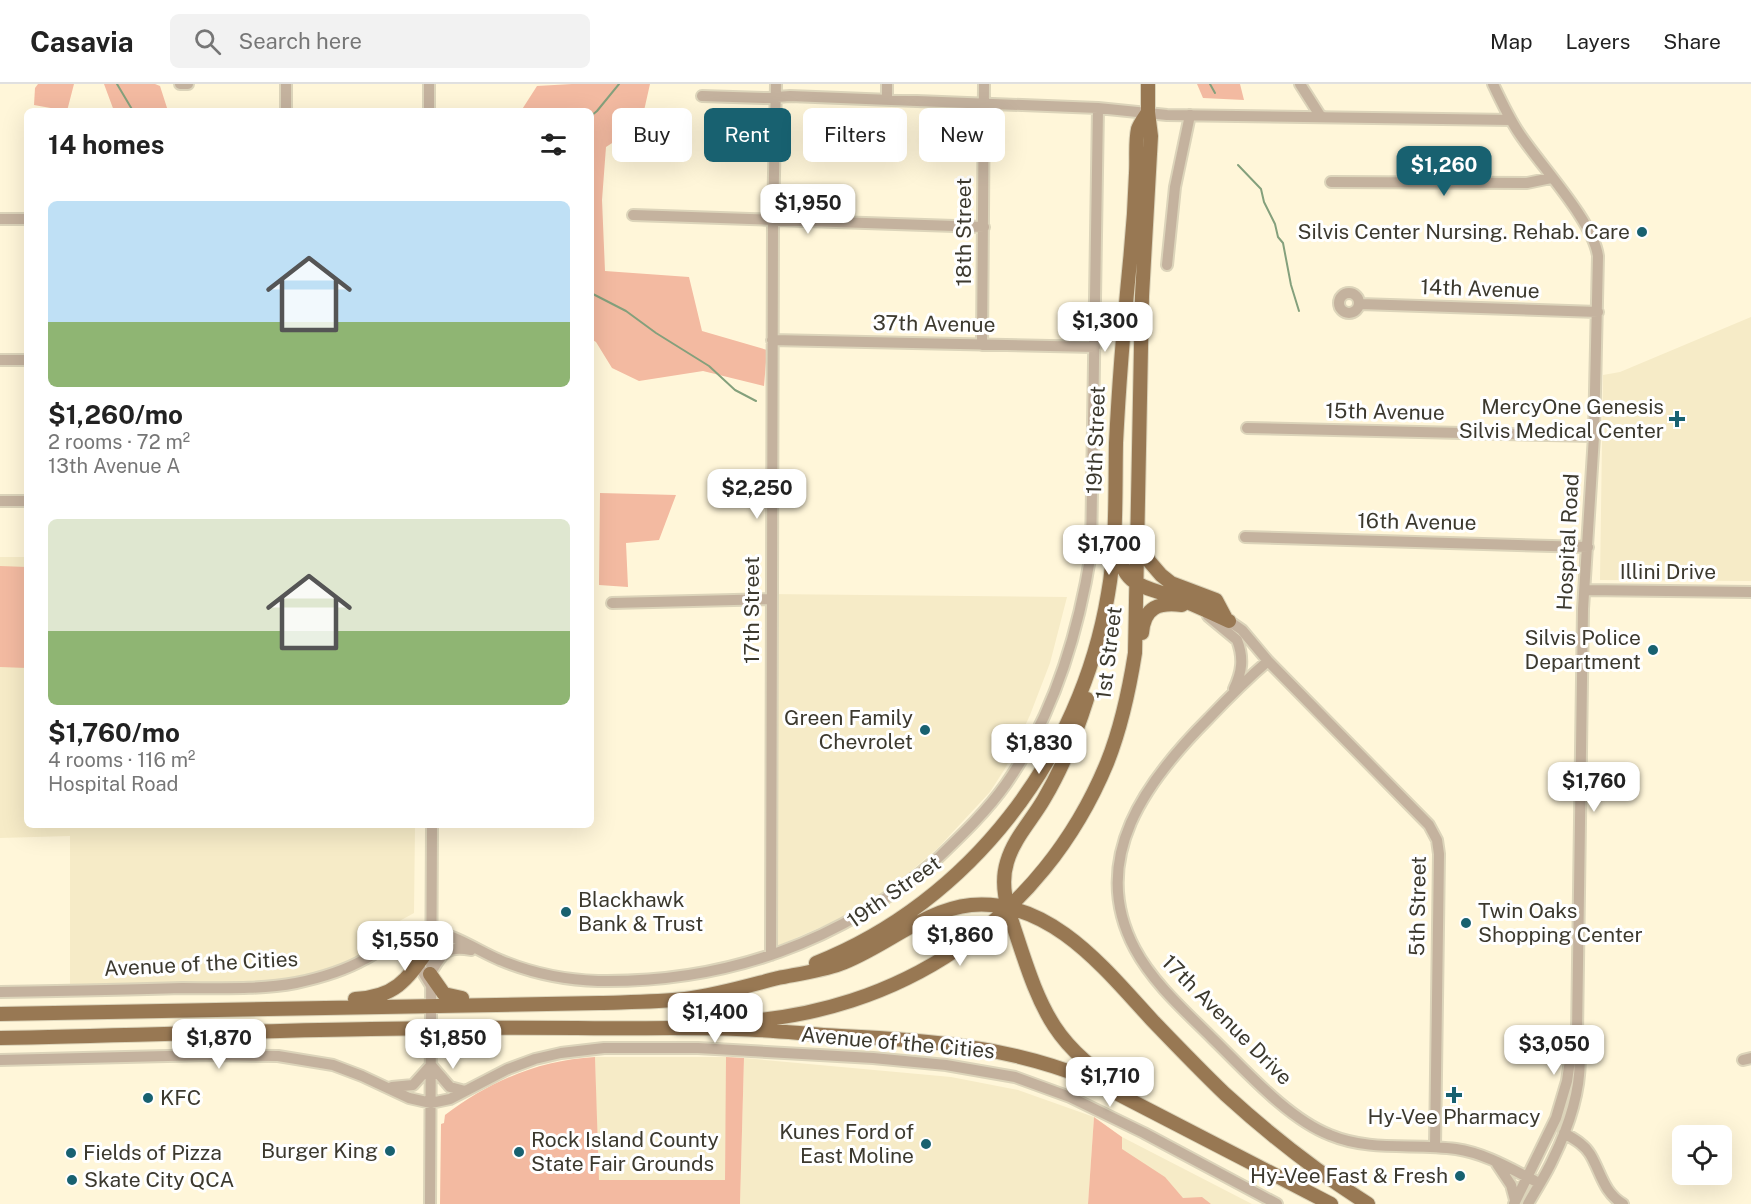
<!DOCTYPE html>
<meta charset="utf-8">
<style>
:root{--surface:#fff;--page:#f2f2f2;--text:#222;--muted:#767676;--line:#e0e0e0;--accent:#186170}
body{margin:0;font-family:"Public Sans",sans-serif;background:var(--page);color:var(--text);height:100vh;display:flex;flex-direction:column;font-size:22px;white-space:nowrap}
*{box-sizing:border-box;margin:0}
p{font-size:20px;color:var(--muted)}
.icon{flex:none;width:33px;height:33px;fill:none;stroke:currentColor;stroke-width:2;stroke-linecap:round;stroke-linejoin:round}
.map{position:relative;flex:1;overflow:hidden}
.drawer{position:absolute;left:24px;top:24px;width:570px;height:720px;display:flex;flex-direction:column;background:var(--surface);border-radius:9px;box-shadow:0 6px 24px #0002}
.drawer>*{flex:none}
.banner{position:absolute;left:612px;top:24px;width:570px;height:54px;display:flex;gap:12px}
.buttons{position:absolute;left:1672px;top:1041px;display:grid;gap:12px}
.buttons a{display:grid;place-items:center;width:60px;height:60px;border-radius:9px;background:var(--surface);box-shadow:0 6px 24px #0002;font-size:30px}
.price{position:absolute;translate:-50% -51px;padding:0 14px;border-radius:12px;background:#fff;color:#222;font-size:20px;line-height:39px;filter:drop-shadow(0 2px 3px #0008)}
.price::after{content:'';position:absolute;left:50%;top:36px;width:18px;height:14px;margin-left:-9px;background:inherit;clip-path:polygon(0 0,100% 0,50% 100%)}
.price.on{background:var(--accent);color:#fff}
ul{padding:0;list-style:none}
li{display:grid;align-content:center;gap:12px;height:318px;padding:0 24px}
li span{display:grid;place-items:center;height:186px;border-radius:9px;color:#555}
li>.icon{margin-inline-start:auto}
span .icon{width:108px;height:108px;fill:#fffc;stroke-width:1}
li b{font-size:26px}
h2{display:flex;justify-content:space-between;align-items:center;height:72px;padding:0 24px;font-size:26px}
.pill{padding:0 21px;border-radius:9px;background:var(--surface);box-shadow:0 6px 24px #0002;font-size:21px;line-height:54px}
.pill.on{background:var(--accent);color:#fff}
header{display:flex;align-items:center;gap:36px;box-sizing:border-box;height:84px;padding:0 30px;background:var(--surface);border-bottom:2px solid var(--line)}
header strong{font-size:28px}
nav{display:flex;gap:33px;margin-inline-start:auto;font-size:21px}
.search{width:420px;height:54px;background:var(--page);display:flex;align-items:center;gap:15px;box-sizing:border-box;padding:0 21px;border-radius:9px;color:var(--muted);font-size:22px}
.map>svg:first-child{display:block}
.built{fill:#f6ebc7}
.green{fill:#f3baa1}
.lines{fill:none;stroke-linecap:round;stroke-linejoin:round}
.stream{stroke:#84a07c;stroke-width:2}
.minor-casing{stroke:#dcd4ba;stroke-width:14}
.major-casing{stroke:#dcd4ba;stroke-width:16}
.minor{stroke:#c4b29e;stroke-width:10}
.major{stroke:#987853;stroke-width:14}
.poi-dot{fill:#186170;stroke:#fff;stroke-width:2}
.labels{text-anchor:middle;stroke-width:6;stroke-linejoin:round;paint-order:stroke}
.street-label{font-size:21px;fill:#3c392e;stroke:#fff}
.poi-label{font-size:21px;fill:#3c392e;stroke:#fff;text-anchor:end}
</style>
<header>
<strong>Casavia</strong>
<div class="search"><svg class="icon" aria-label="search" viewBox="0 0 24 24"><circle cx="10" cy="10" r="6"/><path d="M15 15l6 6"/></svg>Search here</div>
<nav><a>Map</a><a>Layers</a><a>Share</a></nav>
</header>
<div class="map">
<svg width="1751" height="1120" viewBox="0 0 1751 1120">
<rect width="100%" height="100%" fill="#fff6d9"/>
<path class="built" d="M 1751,233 L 1751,497 L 1600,496 L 1603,291 L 1620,288 Z
M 0,473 L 27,473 L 27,741 L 415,741 L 414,829 L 385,845 L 363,877 L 292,899 L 70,906 L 70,752 L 0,754 Z
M 767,510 L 1067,513 L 1050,579 L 1030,631 L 1006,683 L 990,708 L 938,764 L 886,808 L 842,834 L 775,863 Z
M 595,973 L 727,973 L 725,1096 L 598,1096 Z
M 744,974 L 951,993 L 1018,1006 L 1094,1033 L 1088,1120 L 740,1120 Z
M 1122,1053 L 1252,1120 L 1119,1120 Z"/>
<path class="green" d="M 38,0 L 74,0 L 67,27 L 34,21 L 35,4 Z
M 104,0 L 155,0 L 160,2 L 168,27 L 114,27 Z
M 572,0 L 650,0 L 641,40 L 606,63 L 602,116 L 605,187 L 689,193 L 702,247 L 767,266 L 764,302 L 703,287 L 639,297 L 612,284 L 596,258 L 591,255 L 591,27 L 521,27 L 537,2 Z
M 1197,0 L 1240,0 L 1244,16 L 1203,14 Z
M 600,409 L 676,411 L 659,456 L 626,459 L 628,503 L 599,501 Z
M 0,482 L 27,483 L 27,584 L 0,583 Z
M 595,973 L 599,1096 L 725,1096 L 726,973 L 744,974 L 740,1120 L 440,1120 L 441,1040 L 444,1039 L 445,1031 C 490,997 539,976 595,973 Z
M 1094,1033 L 1122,1053 L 1122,1065 L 1165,1093 L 1183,1114 L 1202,1113 L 1211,1120 L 1088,1120 Z"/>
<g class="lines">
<path class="stream" d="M 117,0 L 133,27
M 1210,0 L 1215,9
M 591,32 L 597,27 L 619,0
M 1238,81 L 1261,105 L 1264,118 L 1275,140 L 1278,153 L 1283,159 L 1291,201 L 1299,227
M 591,209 L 626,227 L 656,249 L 709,282 L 735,306 L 756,317"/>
<defs>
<path id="minor" d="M 180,0 L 188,0
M 286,0 L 286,27
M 1300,0 L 1321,33
M 1493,0 C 1501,17 1509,34 1519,49 C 1540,81 1593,137 1598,172 L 1594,352 L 1583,525 L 1577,950 C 1586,991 1571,1038 1553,1075 C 1546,1091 1536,1105 1528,1120
M 702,12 L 764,14 L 790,12 L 1098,24 L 1167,31 L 1511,36
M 887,16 L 887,0
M 429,27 L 429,0
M 1331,98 L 1527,99 L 1551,94
M 633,131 L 984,143
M 0,135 L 27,135
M 1167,181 L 1175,103 L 1190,31
M1339 219a10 10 0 1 1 20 0a10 10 0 1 1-20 0Z
M 1360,220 L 1598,228
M 772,256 L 1095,263
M 982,261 L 984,0
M 0,276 L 27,276
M 1247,344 L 1594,352
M 0,417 L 27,417
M 1245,453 L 1588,463
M 1585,506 L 1751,508
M 612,519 L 771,515
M 1208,532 L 1237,556 C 1244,574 1242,588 1234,605
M 1229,537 L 1242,546 L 1268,577 L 1429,741 L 1437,756 L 1439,770 L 1435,1063
M 1268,577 C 1247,595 1228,614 1209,634 C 1147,696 1087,775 1135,865 C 1153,899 1185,927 1212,954 C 1244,985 1288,1035 1330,1051 C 1371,1068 1413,1059 1456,1065 C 1485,1069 1513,1086 1539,1099
M 395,858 L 411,869 L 430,900
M 771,871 L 773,135 L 776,0
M 430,890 C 442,870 445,861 471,866
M 0,908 C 61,907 121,906 182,904 C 219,904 259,906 296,899 C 320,894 344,887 365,875 C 384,865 404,848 426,848 C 452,847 477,867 500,876 C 531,889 565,896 598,897 C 726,899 842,858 938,774 C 962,751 987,727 1006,700 C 1054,631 1078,551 1091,469 L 1098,24
M 0,976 L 209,971 L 278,972 L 333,981 L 362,992 L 409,1014 L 431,1019 L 450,1015 L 508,985 L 535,975 L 561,969 L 604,964 L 698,964 L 873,974 L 946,981 L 1015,993 L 1070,1013 L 1144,1049 L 1277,1120
M 1743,976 L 1751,974
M 392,1003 L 413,1001 L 431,981 L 450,1003 L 465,1007
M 1564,1049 C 1574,1055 1584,1060 1590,1070 C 1601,1088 1603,1108 1623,1120
M 1497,1080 L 1511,1101 L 1515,1116
M 430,1120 L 432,741
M 1514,1120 L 1556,1034 L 1567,997 L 1572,963 L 1577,950"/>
<path id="major" d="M 1140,457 L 1149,477 L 1161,491 L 1171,499 L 1216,516 L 1225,533
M 1120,464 C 1119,503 1148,503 1177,514 C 1195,521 1212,529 1229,537
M 1142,549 C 1144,523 1159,518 1182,521
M 1087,615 C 1076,650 1063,683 1044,715 C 1032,736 1014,754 1007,778 C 999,804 1009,828 1017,853 C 1041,927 1056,966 1127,1006
M 816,879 C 970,818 1081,672 1108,510 C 1117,460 1115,409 1116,359 C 1119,298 1124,238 1130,177 C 1133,148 1135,119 1136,89 C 1137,76 1135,58 1138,45 C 1140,39 1145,33 1148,28
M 430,890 L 444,910 L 462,914
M 355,915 C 397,913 408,894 430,863
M 0,930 L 599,919 C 628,918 657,918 685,915 C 717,911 747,902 778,894 C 798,890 821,887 840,880 C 884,864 923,826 971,821 C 1050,814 1105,885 1152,936 C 1176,961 1200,986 1225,1010 C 1270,1051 1317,1088 1368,1120
M 731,938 C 899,931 1042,836 1107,679 C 1121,644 1129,607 1135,569 L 1142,212 L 1151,52 L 1148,28 L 1148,0
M 0,954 C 192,950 385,942 577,944 C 631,945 684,943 737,945 C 772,946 806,950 841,952 C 928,956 1008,962 1089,995 L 1331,1120"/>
</defs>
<use href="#minor" class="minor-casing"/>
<use href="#major" class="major-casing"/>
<use href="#minor" class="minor"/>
<use href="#major" class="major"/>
</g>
<g class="poi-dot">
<circle cx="1642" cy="148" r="6"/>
<path d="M1674 326h6v6h6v6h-6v6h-6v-6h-6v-6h6z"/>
<circle cx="1653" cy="566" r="6"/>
<circle cx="925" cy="646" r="6"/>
<circle cx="566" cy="828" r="6"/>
<circle cx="1466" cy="839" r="6"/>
<path d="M1451 1002h6v6h6v6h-6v6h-6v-6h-6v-6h6z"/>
<circle cx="148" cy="1014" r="6"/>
<circle cx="926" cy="1060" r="6"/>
<circle cx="390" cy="1067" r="6"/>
<circle cx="519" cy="1068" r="6"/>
<circle cx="71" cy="1069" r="6"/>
<circle cx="1460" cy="1092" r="6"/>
<circle cx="72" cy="1096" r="6"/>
</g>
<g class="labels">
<g class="street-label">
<text transform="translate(964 148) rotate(-90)" y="7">18th Street</text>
<text transform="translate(1480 205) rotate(2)" y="7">14th Avenue</text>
<text transform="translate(934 240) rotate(1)" y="7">37th Avenue</text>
<text transform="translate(1385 328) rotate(1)" y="7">15th Avenue</text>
<text transform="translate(1096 356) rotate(-88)" y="7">19th Street</text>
<text transform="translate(1417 438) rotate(1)" y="7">16th Avenue</text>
<text transform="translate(1568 458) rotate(-87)" y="7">Hospital Road</text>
<text x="1668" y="495">Illini Drive</text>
<text transform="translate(752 526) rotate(-90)" y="7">17th Street</text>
<text transform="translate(1109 569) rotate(-83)" y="7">1st Street</text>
<text transform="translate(894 808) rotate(-35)" y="7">19th Street</text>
<text transform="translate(1418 822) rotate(-89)" y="7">5th Street</text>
<text transform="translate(201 880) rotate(-3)" y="7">Avenue of the Cities</text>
<text transform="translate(1227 936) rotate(45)" y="7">17th Avenue Drive</text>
<text transform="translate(898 959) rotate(5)" y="7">Avenue of the Cities</text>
</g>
<g class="poi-label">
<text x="1630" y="155">Silvis Center Nursing. Rehab. Care</text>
<text x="1664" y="330">MercyOne Genesis<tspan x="1664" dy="24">Silvis Medical Center</tspan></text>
<text x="1641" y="561">Silvis Police<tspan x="1641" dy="24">Department</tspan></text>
<text x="913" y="641">Green Family<tspan x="913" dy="24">Chevrolet</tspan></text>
<text x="578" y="823" text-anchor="start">Blackhawk<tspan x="578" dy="24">Bank &amp; Trust</tspan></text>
<text x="1478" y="834" text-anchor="start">Twin Oaks<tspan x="1478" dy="24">Shopping Center</tspan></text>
<text x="160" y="1021" text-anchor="start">KFC</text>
<text x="1454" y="1040" text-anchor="middle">Hy-Vee Pharmacy</text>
<text x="914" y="1055">Kunes Ford of<tspan x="914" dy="24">East Moline</tspan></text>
<text x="531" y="1063" text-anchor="start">Rock Island County<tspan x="531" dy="24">State Fair Grounds</tspan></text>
<text x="378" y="1074">Burger King</text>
<text x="83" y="1076" text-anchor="start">Fields of Pizza</text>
<text x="1448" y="1099">Hy-Vee Fast &amp; Fresh</text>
<text x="84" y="1103" text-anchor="start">Skate City QCA</text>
</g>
</g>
</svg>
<div class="buttons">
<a><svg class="icon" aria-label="locate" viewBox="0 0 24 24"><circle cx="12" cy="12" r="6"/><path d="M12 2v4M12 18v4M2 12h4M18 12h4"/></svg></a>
</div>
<b class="price on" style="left:1444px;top:113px">$1,260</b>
<b class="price" style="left:808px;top:151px">$1,950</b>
<b class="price" style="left:1105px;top:269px">$1,300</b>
<b class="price" style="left:757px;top:436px">$2,250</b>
<b class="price" style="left:1109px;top:492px">$1,700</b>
<b class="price" style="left:1039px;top:691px">$1,830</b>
<b class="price" style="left:1594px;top:729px">$1,760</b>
<b class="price" style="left:960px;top:883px">$1,860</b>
<b class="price" style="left:405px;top:888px">$1,550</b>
<b class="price" style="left:715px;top:960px">$1,400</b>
<b class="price" style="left:219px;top:986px">$1,870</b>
<b class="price" style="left:453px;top:986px">$1,850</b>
<b class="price" style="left:1554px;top:992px">$3,050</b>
<b class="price" style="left:1110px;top:1024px">$1,710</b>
<div class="banner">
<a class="pill">Buy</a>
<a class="pill on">Rent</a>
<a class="pill">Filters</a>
<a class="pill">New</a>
</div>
<section class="drawer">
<h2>14 homes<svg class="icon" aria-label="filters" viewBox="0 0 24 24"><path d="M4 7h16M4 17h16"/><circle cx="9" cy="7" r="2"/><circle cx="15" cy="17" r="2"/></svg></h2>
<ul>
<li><span style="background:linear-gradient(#bfe0f5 65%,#8fb573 0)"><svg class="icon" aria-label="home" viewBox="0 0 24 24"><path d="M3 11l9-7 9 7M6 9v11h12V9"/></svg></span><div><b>$1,260/mo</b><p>2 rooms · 72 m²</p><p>13th Avenue A</p></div></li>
<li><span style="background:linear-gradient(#dfe7d0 60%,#8fb573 0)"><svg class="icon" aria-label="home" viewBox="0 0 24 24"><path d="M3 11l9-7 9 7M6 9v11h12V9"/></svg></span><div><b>$1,760/mo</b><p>4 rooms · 116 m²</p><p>Hospital Road</p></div></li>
</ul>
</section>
</div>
